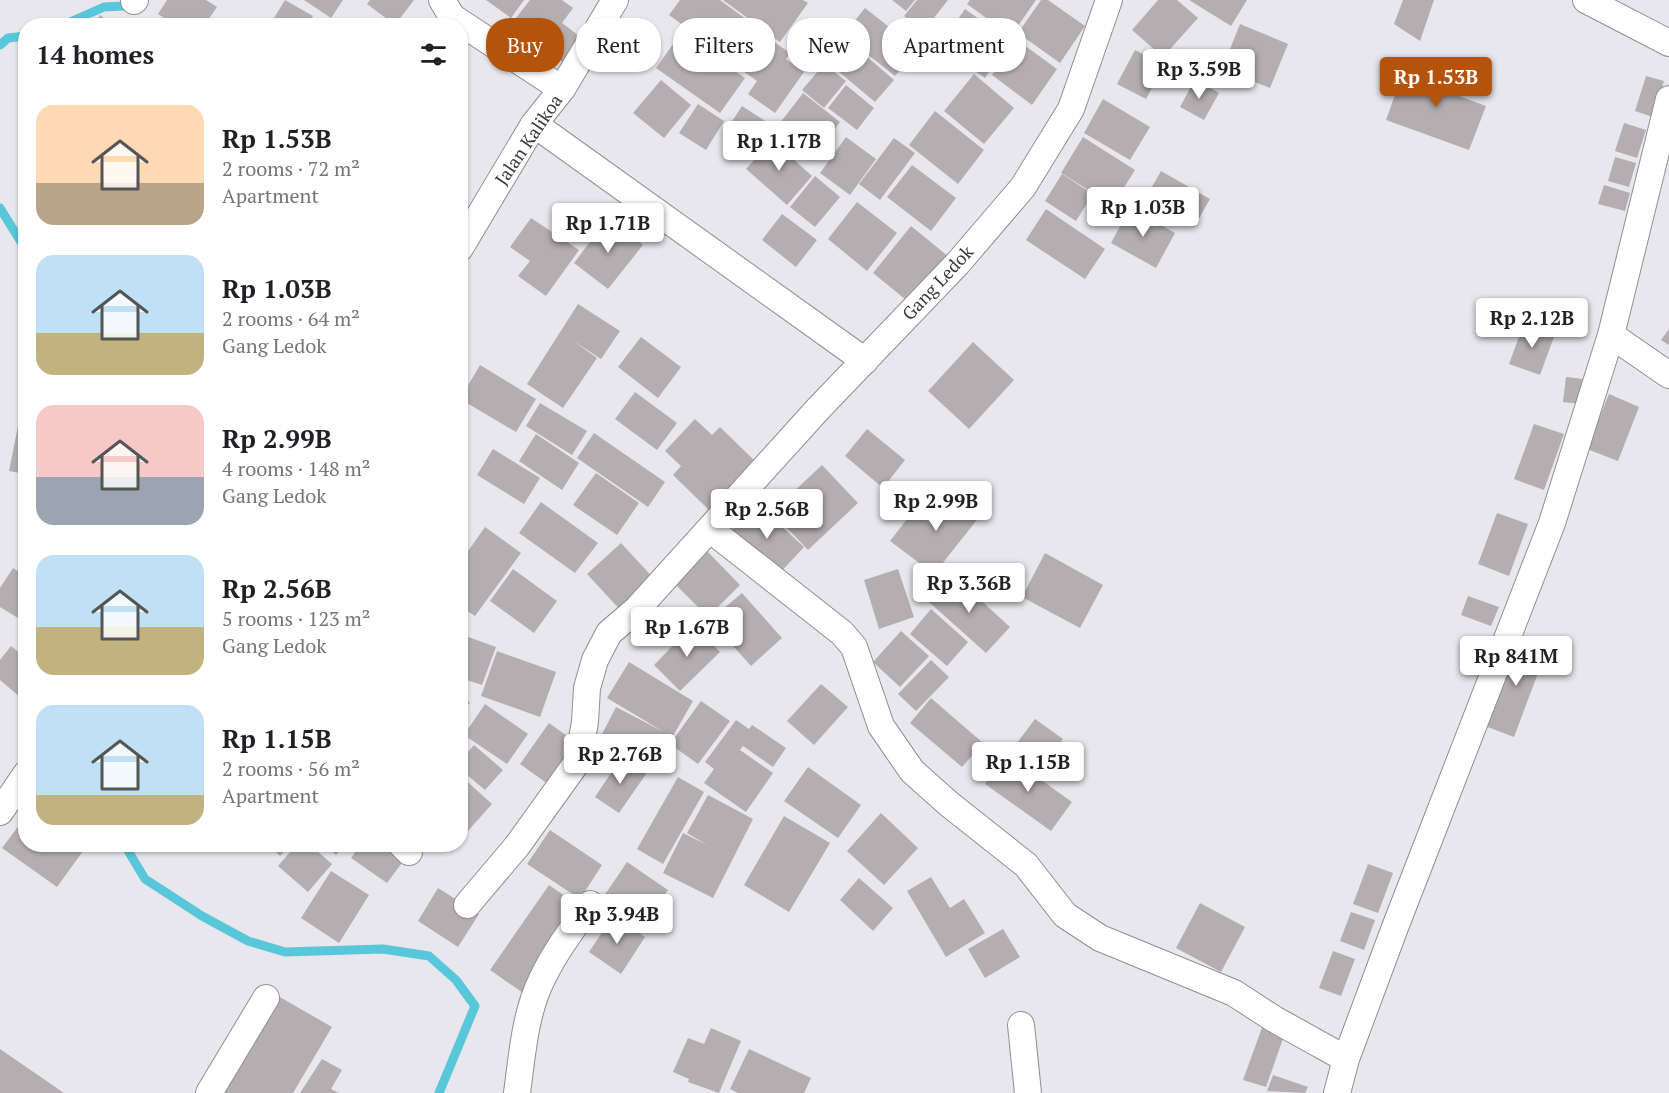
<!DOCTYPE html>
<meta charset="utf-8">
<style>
:root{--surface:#fff;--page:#f6f6f6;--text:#202124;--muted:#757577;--accent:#b45309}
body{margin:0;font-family:"PT Serif",serif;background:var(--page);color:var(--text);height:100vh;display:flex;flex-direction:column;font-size:22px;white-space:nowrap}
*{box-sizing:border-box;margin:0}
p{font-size:20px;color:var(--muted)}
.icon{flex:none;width:33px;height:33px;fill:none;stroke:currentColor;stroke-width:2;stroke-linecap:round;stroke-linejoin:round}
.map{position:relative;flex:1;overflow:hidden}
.details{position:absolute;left:18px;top:18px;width:450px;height:834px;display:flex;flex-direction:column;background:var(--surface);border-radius:24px;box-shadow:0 2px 4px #0004}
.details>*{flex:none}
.hud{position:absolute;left:486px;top:18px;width:570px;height:54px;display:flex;gap:12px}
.price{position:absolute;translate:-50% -51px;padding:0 14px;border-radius:6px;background:#fff;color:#222;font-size:20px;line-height:39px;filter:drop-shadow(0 2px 3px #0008)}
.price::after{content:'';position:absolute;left:50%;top:36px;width:18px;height:14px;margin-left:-9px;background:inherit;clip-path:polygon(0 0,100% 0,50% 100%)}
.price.current{background:var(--accent);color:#fff}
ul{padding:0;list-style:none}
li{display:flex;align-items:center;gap:18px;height:150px;padding:0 18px}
li span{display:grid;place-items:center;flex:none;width:168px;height:120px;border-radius:18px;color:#555}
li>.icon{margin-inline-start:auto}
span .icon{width:72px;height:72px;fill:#fffc;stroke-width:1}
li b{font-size:26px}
h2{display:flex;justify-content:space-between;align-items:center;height:72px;padding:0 18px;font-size:26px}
.chip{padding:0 21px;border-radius:24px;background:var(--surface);box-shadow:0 2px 4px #0004;font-size:21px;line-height:54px}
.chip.current{background:var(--accent);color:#fff}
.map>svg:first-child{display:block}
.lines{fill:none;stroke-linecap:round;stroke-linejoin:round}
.stream{stroke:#59c7da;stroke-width:9}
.building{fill:#b5aeb1}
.minor-casing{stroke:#8f8f94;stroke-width:28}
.minor{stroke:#fff;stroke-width:26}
.labels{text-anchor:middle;stroke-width:4.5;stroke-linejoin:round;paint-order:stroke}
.street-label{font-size:18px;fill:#39393b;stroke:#fff}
</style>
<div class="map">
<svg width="1669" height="1093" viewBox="0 0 1669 1093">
<rect width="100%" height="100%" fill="#e8e7ed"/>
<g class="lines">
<path class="stream" d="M 61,26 L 104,7 L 124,6 L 128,0
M 0,45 L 8,38 L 26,36
M 0,208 L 26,250
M 124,844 L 145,879 L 202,916 L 248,941 L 285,952 L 383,949 L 429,956 L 456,980 L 475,1006 L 439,1093"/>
</g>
<path class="building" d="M 167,0 L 206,0 L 217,7 L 204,26 L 175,26 L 158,14 Z
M 285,0 L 313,16 L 307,26 L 269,26 Z
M 304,0 L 343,0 L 331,18 Z
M 370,0 L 414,0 L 395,25 L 367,4 Z
M 486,0 L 524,0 L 511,18 Z
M 530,0 L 562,0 L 573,8 L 562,23 L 582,38 L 564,63 L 512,23 Z
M 680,0 L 720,0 L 761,30 L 736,64 L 669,15 Z
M 723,0 L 803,0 L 808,3 L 780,42 Z
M 892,0 L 915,0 L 906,11 Z
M 917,0 L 948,0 L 923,32 L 904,16 Z
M 970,0 L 1036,0 L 1011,36 L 967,4 Z
M 1041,0 L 1048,0 L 1085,26 L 1060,63 L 1018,33 Z
M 1158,0 L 1177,0 L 1198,18 L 1163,57 L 1132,30 Z
M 1189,0 L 1247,0 L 1231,26 Z
M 1403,0 L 1434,0 L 1420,41 L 1394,24 Z
M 865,8 L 917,49 L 895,76 L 843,35 Z
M 965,9 L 1010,41 L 985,78 L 939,46 Z
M 100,15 L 114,26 L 92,26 Z
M 1240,24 L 1288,44 L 1270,88 L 1222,69 Z
M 681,33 L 745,78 L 720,113 L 656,68 Z
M 764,35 L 790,53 L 786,59 L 804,72 L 775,113 L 748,94 L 757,81 L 740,69 Z
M 1017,40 L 1057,69 L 1032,105 L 992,75 Z
M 858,49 L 894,80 L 875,102 L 838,71 Z
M 1135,50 L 1164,65 L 1146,99 L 1117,84 Z
M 1433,61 L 1456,70 L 1448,92 L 1486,106 L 1469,150 L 1386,120 L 1402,75 L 1425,83 Z
M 824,64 L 846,81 L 824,108 L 802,90 Z
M 974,74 L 1014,108 L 984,144 L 944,111 Z
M 1646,76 L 1664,81 L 1653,117 L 1635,111 Z
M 1195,79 L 1219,93 L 1204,120 L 1180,107 Z
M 661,80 L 691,105 L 664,138 L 633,113 Z
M 846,85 L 874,108 L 857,130 L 828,108 Z
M 803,93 L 840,122 L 811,161 L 773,132 Z
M 1103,99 L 1150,127 L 1130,160 L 1084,133 Z
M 698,104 L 724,121 L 706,150 L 679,133 Z
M 742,106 L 770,124 L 753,151 L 725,132 Z
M 935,111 L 984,150 L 958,184 L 909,145 Z
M 1624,123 L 1646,130 L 1637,158 L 1615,151 Z
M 846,137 L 876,159 L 850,195 L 820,173 Z
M 1083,137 L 1135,170 L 1113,205 L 1061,173 Z
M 894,138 L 915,153 L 880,200 L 859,184 Z
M 772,140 L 812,176 L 787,205 L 746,169 Z
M 1615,157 L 1636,163 L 1629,187 L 1608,181 Z
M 912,165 L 956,198 L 931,231 L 887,197 Z
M 1161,171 L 1210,199 L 1194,227 L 1145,199 Z
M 1062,174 L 1093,194 L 1076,221 L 1045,201 Z
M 815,176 L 840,197 L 815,227 L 790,207 Z
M 1604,185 L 1630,193 L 1625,211 L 1598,204 Z
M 857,202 L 897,233 L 867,271 L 828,239 Z
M 1130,208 L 1175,233 L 1156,268 L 1111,243 Z
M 1046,209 L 1105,249 L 1085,279 L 1026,240 Z
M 782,214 L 817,240 L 796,267 L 762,240 Z
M 531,218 L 579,250 L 546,296 L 518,276 L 530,261 L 510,247 Z
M 608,218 L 643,245 L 608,289 L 574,263 Z
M 911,226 L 949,257 L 911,304 L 873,273 Z
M 578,304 L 620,331 L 601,359 L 572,340 L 597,358 L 563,408 L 527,384 Z
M 1524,323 L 1555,334 L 1540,375 L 1509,364 Z
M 1669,329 L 1669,345 L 1661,340 Z
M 641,337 L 681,367 L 658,398 L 618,367 Z
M 973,342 L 1014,380 L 969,429 L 928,391 Z
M 480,365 L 536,399 L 516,432 L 460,399 Z
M 1566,377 L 1583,379 L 1580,404 L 1563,402 Z
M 635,392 L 677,423 L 657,450 L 615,419 Z
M 1609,394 L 1639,407 L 1618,461 L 1587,449 Z
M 540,403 L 587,431 L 572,455 L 526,426 Z
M 695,419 L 712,435 L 720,427 L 757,463 L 710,511 L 673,475 L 681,466 L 665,451 Z
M 19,421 L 26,422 L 26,474 L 9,471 Z
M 1534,424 L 1564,434 L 1544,490 L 1514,479 Z
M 867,429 L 905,460 L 883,488 L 845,456 Z
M 594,433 L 665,482 L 648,507 L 577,458 Z
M 536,434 L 579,463 L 562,490 L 519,461 Z
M 493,449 L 540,478 L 524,504 L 477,475 Z
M 822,465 L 858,503 L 808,550 L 772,512 Z
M 596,473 L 639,503 L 617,535 L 573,505 Z
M 948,489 L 980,516 L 934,574 L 890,541 L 914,510 L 946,535 L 925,517 Z
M 541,502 L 598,543 L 575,573 L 519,533 Z
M 757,504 L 804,547 L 778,575 L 731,532 Z
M 1497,513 L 1528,524 L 1509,576 L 1478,564 Z
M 485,527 L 521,553 L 475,616 L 460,606 L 461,561 Z
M 621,543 L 658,583 L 624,614 L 587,574 Z
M 706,550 L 740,585 L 708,617 L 674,583 Z
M 1045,553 L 1103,585 L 1080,628 L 1022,597 Z
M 13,568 L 26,576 L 26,623 L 0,607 L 0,588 Z
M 513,569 L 557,601 L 534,633 L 490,601 Z
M 898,569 L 914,617 L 879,629 L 864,580 Z
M 953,575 L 1010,627 L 986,653 L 929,602 Z
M 742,593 L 782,638 L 751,666 L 710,620 Z
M 1468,596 L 1499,607 L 1491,626 L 1461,615 Z
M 931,609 L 968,642 L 947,666 L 910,634 Z
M 693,625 L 720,652 L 680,691 L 654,665 Z
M 901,631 L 929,656 L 900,687 L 873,662 Z
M 460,634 L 496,647 L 482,685 L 460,678 Z
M 1519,637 L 1547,649 L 1514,737 L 1485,726 Z
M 11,646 L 26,658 L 26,702 L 0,680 L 0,660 Z
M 497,651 L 556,672 L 540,717 L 481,696 Z
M 931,660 L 949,677 L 916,711 L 898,694 Z
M 629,662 L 693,701 L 653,771 L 598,742 L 616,707 L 664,732 L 607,698 Z
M 821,684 L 848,707 L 814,745 L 787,721 Z
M 460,692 L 470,703 L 460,712 Z
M 931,698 L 983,743 L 962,767 L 910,723 Z
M 701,701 L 730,721 L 698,764 L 670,744 Z
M 485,704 L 528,734 L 507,764 L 464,735 Z
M 1035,719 L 1063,739 L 1043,768 L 1014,747 Z
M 736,720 L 749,729 L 752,725 L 786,748 L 773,767 L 743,746 L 740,750 L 773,773 L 746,812 L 704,783 L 714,769 L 705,762 Z
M 549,723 L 577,743 L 548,784 L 520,764 Z
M 474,745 L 503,770 L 485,790 L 460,769 L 460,761 Z
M 1006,755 L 1072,802 L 1051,831 L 985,784 Z
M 621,758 L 646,774 L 619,813 L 595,797 Z
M 808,767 L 861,805 L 838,838 L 784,801 Z
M 460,775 L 492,804 L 467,832 L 460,827 Z
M 678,777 L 704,792 L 663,864 L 637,849 Z
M 708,795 L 753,819 L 713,898 L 663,873 L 683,833 L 707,845 L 687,833 Z
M 881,813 L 918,848 L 884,885 L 847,851 Z
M 26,816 L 26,844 L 83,844 L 86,847 L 57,887 L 2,848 Z
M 784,816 L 830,843 L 789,912 L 744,885 Z
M 550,830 L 602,865 L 580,899 L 527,864 Z
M 268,844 L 291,844 L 280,856 Z
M 297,844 L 309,844 L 332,864 L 308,892 L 278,866 Z
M 325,844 L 346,844 L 336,855 Z
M 361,844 L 391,844 L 407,856 L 387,883 L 351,858 Z
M 627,862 L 668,890 L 640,930 L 600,902 Z
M 1368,864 L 1393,873 L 1378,913 L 1353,904 Z
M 331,871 L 369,895 L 339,943 L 301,918 Z
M 931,877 L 950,908 L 964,899 L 985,933 L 946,957 L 907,891 Z
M 859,878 L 893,908 L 873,931 L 840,900 Z
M 549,885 L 585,910 L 526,995 L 490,970 Z
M 438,888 L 479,914 L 458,947 L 418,921 Z
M 1200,903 L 1245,927 L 1221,972 L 1176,948 Z
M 1351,912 L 1375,920 L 1364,950 L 1340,941 Z
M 613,916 L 645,937 L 621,974 L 589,952 Z
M 1003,929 L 1020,957 L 985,978 L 968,949 Z
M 1333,951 L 1355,959 L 1341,996 L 1319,988 Z
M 278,996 L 332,1027 L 293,1093 L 221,1093 Z
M 1263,1025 L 1285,1033 L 1266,1087 L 1243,1080 Z
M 711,1028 L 741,1041 L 719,1093 L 688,1082 L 689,1079 L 673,1072 L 688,1038 L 704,1044 Z
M 0,1049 L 64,1093 L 0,1093 Z
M 749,1049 L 811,1078 L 804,1093 L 738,1093 L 730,1089 Z
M 322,1059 L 342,1070 L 331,1089 L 339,1093 L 300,1093 Z
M 1273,1075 L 1308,1087 L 1305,1093 L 1267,1091 Z"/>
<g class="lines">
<defs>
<path id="minor" d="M 442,0 L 452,17 L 562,89
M 1586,0 L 1669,43
M 134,1 L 135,0
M 534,124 L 865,361
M 460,248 L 534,124 L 562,89 L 615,0
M 1611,335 L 1669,375
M 711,530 L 842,633 L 854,647 L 881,726 L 912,771 L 949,804 L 1026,865 L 1065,915 L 1100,938 L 1234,993 L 1274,1019 L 1346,1059
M 0,812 L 26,774
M 401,844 L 409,852
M 467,905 L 517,846 L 578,761 L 585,722 L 587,688 L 595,660 L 609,633 L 637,609 L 818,409 L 958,263 L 1023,187 L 1071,109 L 1109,0
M 1021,1025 L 1028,1093
M 209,1093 L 266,998
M 517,1093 C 522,1056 525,1013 542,979 C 555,952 573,928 590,904
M 1337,1093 L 1346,1059 L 1394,930 L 1552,523 L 1611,335 L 1669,99"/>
</defs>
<use href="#minor" class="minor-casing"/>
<use href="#minor" class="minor"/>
</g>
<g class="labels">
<g class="street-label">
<text transform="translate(529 140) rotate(-56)" y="6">Jalan Kalikoa</text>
<text transform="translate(938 283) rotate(-47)" y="6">Gang Ledok</text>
</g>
</g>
</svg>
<b class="price" style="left:1199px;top:100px">Rp 3.59B</b>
<b class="price current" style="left:1436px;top:108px">Rp 1.53B</b>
<b class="price" style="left:779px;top:172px">Rp 1.17B</b>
<b class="price" style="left:1143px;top:238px">Rp 1.03B</b>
<b class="price" style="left:608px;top:254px">Rp 1.71B</b>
<b class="price" style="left:1532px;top:349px">Rp 2.12B</b>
<b class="price" style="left:936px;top:532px">Rp 2.99B</b>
<b class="price" style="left:767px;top:540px">Rp 2.56B</b>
<b class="price" style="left:969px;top:614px">Rp 3.36B</b>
<b class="price" style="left:687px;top:658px">Rp 1.67B</b>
<b class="price" style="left:1516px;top:687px">Rp 841M</b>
<b class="price" style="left:620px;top:785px">Rp 2.76B</b>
<b class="price" style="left:1028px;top:793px">Rp 1.15B</b>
<b class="price" style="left:617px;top:945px">Rp 3.94B</b>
<div class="hud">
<a class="chip current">Buy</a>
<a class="chip">Rent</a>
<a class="chip">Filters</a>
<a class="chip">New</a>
<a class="chip">Apartment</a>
</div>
<section class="details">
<h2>14 homes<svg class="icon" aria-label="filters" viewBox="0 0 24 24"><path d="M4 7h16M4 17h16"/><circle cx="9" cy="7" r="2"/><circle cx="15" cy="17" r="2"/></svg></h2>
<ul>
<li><span style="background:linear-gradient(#ffd9b3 65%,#b9a48a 0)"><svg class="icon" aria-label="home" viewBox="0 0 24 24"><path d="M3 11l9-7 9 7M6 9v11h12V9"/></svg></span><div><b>Rp 1.53B</b><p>2 rooms · 72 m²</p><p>Apartment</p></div></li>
<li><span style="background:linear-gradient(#bfe0f5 65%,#c2b280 0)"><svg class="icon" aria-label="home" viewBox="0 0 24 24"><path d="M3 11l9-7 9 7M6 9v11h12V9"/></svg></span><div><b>Rp 1.03B</b><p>2 rooms · 64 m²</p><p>Gang Ledok</p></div></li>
<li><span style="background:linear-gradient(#f6c9c9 60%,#9aa5b1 0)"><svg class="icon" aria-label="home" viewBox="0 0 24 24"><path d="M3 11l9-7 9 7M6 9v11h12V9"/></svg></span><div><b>Rp 2.99B</b><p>4 rooms · 148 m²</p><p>Gang Ledok</p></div></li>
<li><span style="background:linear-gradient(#bfe0f5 60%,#c2b280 0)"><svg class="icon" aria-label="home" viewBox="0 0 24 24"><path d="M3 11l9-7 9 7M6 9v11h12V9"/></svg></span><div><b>Rp 2.56B</b><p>5 rooms · 123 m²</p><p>Gang Ledok</p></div></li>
<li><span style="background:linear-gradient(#bfe0f5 75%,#c2b280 0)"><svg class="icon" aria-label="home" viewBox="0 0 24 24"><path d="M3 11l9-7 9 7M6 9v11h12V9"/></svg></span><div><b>Rp 1.15B</b><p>2 rooms · 56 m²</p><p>Apartment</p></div></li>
</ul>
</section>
</div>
